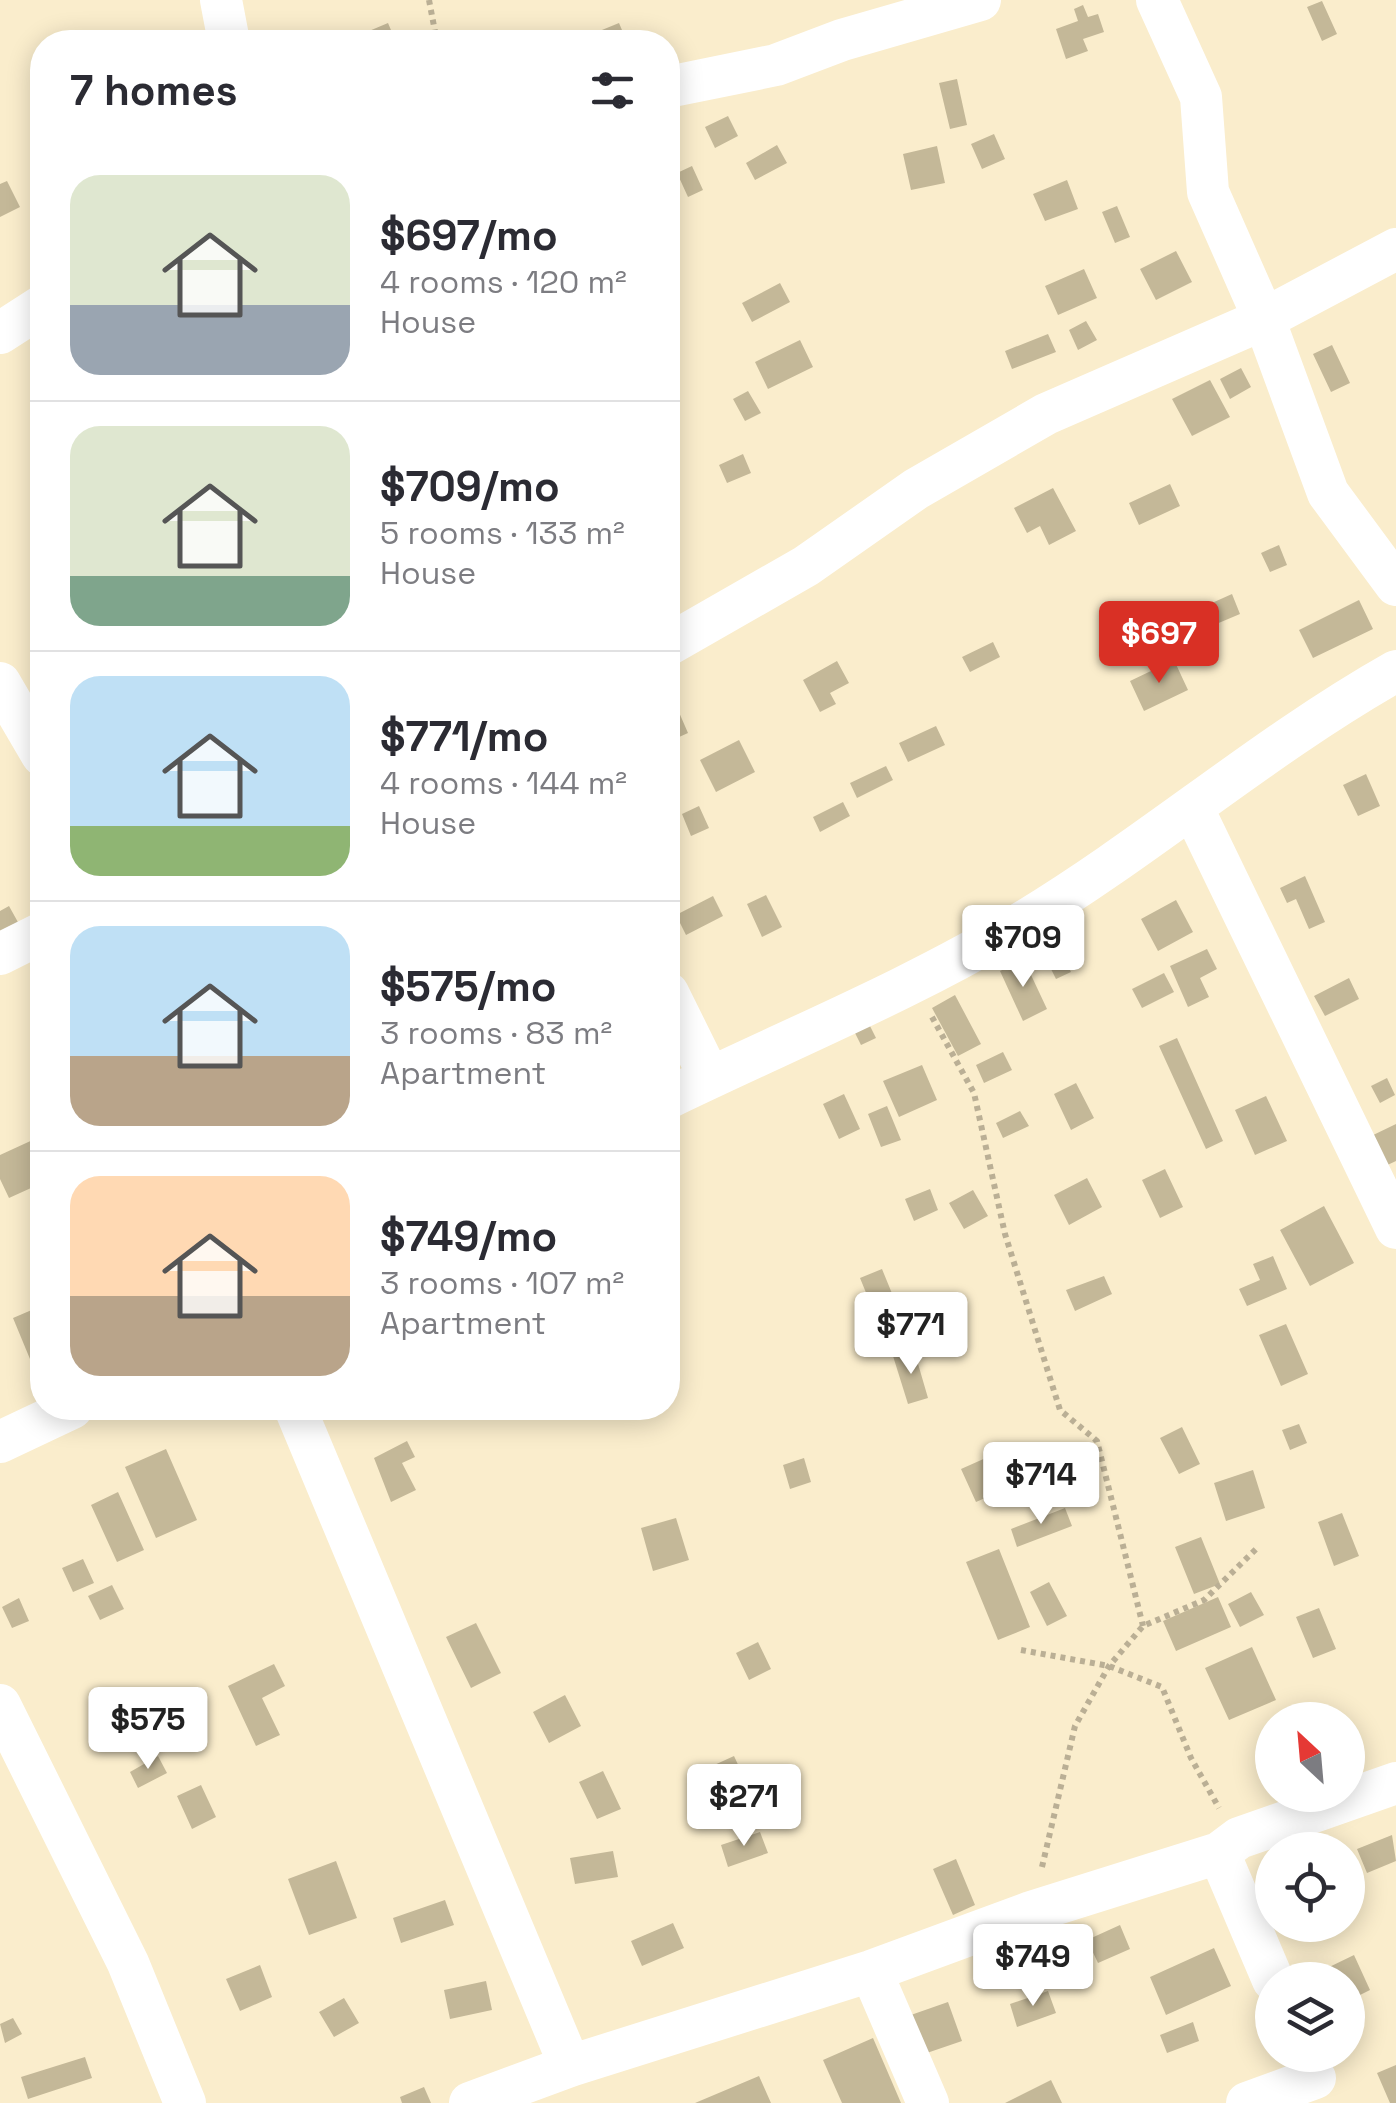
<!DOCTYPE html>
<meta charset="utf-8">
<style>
:root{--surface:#fff;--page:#f7f7f7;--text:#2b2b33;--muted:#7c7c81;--line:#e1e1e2;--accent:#d93025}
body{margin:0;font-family:"Space Grotesk",sans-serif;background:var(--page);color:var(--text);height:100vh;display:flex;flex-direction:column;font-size:38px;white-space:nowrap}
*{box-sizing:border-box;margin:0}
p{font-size:32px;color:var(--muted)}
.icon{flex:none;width:55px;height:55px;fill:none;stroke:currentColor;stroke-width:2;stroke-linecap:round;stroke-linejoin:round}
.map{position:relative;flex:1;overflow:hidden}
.details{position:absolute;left:30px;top:30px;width:650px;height:1390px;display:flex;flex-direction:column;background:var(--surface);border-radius:40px;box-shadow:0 5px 25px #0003}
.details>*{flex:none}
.needle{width:65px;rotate:334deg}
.fabs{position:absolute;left:1255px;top:1702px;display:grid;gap:20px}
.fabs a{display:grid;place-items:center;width:110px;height:110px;border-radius:50%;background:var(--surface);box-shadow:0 5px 25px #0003;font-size:50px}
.price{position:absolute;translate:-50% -85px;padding:0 22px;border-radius:10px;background:#fff;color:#222;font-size:32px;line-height:65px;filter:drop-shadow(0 2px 5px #0008)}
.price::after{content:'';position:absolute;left:50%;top:60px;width:30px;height:22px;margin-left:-15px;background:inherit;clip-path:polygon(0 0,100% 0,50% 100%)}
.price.current{background:var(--accent);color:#fff}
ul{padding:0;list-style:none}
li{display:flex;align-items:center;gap:30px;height:250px;padding:0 40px}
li+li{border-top:2px solid var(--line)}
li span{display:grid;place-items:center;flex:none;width:280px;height:200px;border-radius:30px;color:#555}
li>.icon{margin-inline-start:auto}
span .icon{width:120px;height:120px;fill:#fffc;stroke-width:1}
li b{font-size:42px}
h2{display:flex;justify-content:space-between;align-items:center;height:120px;padding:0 40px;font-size:42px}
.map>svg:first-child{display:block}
.building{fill:#c4b898}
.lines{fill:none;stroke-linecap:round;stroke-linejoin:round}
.path{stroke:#baaf95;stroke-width:6;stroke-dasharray:5 5;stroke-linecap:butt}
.minor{stroke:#fff;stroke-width:42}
</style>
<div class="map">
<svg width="1396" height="2103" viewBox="0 0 1396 2103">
<rect width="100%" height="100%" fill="#faedcc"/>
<path class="building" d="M 1322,1 L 1337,34 L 1322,41 L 1307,7 Z
M 1083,5 L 1088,17 L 1098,14 L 1104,32 L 1083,39 L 1088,51 L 1066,59 L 1056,29 L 1078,21 L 1074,9 Z
M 388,23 L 396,42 L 343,42 Z
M 619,23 L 627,42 L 601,42 L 597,32 Z
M 957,79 L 967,125 L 950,129 L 939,83 Z
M 728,116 L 738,136 L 715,148 L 705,127 Z
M 994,134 L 1005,159 L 982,169 L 971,144 Z
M 777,145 L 787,163 L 755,180 L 746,163 Z
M 937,146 L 945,183 L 911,190 L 903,154 Z
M 692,166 L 703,190 L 688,197 L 677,173 Z
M 1067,180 L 1078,209 L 1045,221 L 1033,194 Z
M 7,181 L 20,207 L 0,217 L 0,184 Z
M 1117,206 L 1130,237 L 1115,243 L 1102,212 Z
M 1176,251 L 1192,282 L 1156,300 L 1140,269 Z
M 1084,269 L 1097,298 L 1058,315 L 1045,286 Z
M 780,283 L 790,302 L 752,322 L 742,303 Z
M 1086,321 L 1097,340 L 1078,350 L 1069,330 Z
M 1048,334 L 1056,352 L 1012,369 L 1005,351 Z
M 800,340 L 813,367 L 768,389 L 755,362 Z
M 1332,345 L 1350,383 L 1331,392 L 1313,354 Z
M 1241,368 L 1251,387 L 1230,399 L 1220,379 Z
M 1210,380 L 1230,417 L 1192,436 L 1172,399 Z
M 748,391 L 761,413 L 745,421 L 733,399 Z
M 743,454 L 751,473 L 727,483 L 719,465 Z
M 1170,484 L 1180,506 L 1139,525 L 1129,503 Z
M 1053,488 L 1076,531 L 1049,545 L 1040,526 L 1027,533 L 1014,508 Z
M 1279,545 L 1287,565 L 1270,572 L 1261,553 Z
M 1232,594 L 1240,614 L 1202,630 L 1194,611 Z
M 1359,600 L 1373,629 L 1313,658 L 1299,630 Z
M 993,642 L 1000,657 L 970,672 L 962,657 Z
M 1174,660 L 1188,690 L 1144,711 L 1130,681 Z
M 837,661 L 849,683 L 830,693 L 836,704 L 820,712 L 803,680 Z
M 668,687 L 688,733 L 668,742 Z
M 936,726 L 945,745 L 908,762 L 899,743 Z
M 739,740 L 755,772 L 716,792 L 700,760 Z
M 886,766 L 893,780 L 857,798 L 850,783 Z
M 1366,774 L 1380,806 L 1358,816 L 1343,785 Z
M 843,802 L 850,816 L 820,832 L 813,817 Z
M 699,806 L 709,828 L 691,836 L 682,814 Z
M 668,843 L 679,868 L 668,873 Z
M 1305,876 L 1325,922 L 1309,929 L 1296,899 L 1287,903 L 1280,888 Z
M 766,895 L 782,927 L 762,937 L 747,904 Z
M 713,896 L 723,916 L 686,935 L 676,915 Z
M 1176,900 L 1193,932 L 1158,951 L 1141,919 Z
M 9,906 L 19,924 L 0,935 L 0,911 Z
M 1056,941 L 1071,972 L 1056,979 L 1041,949 Z
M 1207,949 L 1217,969 L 1200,978 L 1209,997 L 1188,1007 L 1170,966 Z
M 1024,960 L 1047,1009 L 1023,1021 L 1000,971 Z
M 1164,973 L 1174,992 L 1142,1008 L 1132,989 Z
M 1349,978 L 1359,999 L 1325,1016 L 1314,996 Z
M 955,995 L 981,1044 L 958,1056 L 932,1008 Z
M 866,1018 L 876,1038 L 861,1045 L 851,1025 Z
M 1177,1038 L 1223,1141 L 1206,1149 L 1159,1046 Z
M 1003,1052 L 1012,1070 L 984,1083 L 976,1065 Z
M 922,1065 L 937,1100 L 899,1117 L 883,1081 Z
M 1387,1078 L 1395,1095 L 1380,1103 L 1371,1086 Z
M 1076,1083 L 1094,1118 L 1071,1130 L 1054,1094 Z
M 844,1094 L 860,1129 L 839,1139 L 823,1104 Z
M 1266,1096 L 1287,1141 L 1255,1155 L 1235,1110 Z
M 887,1106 L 901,1140 L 881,1147 L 868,1114 Z
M 1020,1111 L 1029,1126 L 1003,1138 L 996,1123 Z
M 1396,1124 L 1396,1161 L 1381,1168 L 1367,1138 Z
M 37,1138 L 42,1150 L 42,1183 L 9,1198 L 0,1179 L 0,1155 Z
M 1165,1169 L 1183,1207 L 1160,1218 L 1142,1180 Z
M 1087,1178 L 1102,1207 L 1069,1225 L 1054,1195 Z
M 930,1189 L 938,1210 L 914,1221 L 905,1199 Z
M 973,1190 L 988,1216 L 964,1229 L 949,1203 Z
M 1324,1206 L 1354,1263 L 1310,1286 L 1280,1230 Z
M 1273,1256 L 1287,1289 L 1247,1306 L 1239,1289 L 1260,1280 L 1253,1264 Z
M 882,1269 L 900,1313 L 878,1322 L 860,1278 Z
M 1104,1276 L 1112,1294 L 1075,1311 L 1066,1290 Z
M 41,1306 L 42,1310 L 42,1388 L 13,1318 Z
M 1286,1324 L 1308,1374 L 1281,1386 L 1259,1335 Z
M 914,1350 L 928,1398 L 908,1404 L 893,1356 Z
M 1299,1424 L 1307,1443 L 1290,1450 L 1282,1430 Z
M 1182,1427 L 1200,1464 L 1179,1474 L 1160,1438 Z
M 407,1441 L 415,1457 L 402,1463 L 416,1490 L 391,1502 L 374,1458 Z
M 166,1449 L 197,1520 L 156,1538 L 125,1467 Z
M 988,1457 L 1003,1490 L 976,1502 L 961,1469 Z
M 804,1458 L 811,1482 L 790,1489 L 783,1465 Z
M 1253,1470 L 1265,1508 L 1226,1521 L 1214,1483 Z
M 118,1492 L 144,1550 L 117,1562 L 91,1505 Z
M 1065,1508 L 1072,1526 L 1017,1547 L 1011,1529 Z
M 1342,1513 L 1359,1556 L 1334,1566 L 1318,1522 Z
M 676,1518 L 689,1560 L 653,1571 L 641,1528 Z
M 1201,1537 L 1220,1584 L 1194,1594 L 1175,1547 Z
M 999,1549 L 1030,1627 L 998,1640 L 966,1562 Z
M 83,1559 L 94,1583 L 73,1592 L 62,1568 Z
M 1049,1582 L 1067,1616 L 1047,1626 L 1030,1592 Z
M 112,1585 L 124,1609 L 100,1620 L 88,1596 Z
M 1251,1592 L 1264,1615 L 1240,1627 L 1228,1604 Z
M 1218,1597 L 1231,1627 L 1176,1651 L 1163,1621 Z
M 19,1598 L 29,1621 L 12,1628 L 2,1607 Z
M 1319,1608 L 1336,1649 L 1313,1658 L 1296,1617 Z
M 476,1623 L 501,1673 L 471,1688 L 446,1637 Z
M 758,1642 L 771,1669 L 749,1680 L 736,1653 Z
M 1252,1647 L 1276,1700 L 1229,1720 L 1205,1668 Z
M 274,1664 L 285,1686 L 262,1698 L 280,1735 L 256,1746 L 228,1686 Z
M 565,1695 L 581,1726 L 549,1743 L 533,1712 Z
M 158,1756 L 167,1773 L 138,1788 L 130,1772 Z
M 734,1756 L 741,1771 L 706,1787 L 699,1772 Z
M 603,1771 L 621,1809 L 597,1819 L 579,1782 Z
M 201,1785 L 216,1817 L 192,1829 L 177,1796 Z
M 760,1832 L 768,1853 L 728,1867 L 721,1845 Z
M 1392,1835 L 1396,1861 L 1367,1873 L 1357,1849 Z
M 613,1851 L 618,1877 L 575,1884 L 570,1858 Z
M 956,1859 L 975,1905 L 953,1915 L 933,1869 Z
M 336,1861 L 357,1918 L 309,1935 L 288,1879 Z
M 1348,1862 L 1362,1900 L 1348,1905 Z
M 445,1900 L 454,1925 L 401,1943 L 393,1918 Z
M 673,1923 L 684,1948 L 642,1966 L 631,1941 Z
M 1120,1925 L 1130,1949 L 1098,1963 L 1087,1940 Z
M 1214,1948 L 1231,1986 L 1166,2015 L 1150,1977 Z
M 1354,1955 L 1370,1990 L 1348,2001 L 1348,1980 L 1322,1980 L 1319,1972 Z
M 260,1965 L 272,1997 L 240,2011 L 226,1979 Z
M 486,1981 L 492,2010 L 450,2019 L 444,1990 Z
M 1048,1991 L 1056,2013 L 1017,2027 L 1010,2004 Z
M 344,1998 L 359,2023 L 334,2037 L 319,2012 Z
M 948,2002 L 962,2041 L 921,2055 L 908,2016 Z
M 13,2018 L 22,2034 L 5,2043 L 0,2024 Z
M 1193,2022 L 1199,2041 L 1167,2053 L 1160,2035 Z
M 873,2038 L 901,2103 L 842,2103 L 823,2060 Z
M 85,2057 L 92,2078 L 28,2099 L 21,2077 Z
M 1396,2065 L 1396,2103 L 1390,2103 L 1377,2073 Z
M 759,2076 L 771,2103 L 695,2103 Z
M 1051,2080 L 1062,2103 L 1005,2103 Z
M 424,2087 L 431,2103 L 402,2103 L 400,2097 Z"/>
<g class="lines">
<path class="path" d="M 429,0 L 437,42
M 932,1017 L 974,1093 L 1005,1234 L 1060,1410 L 1097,1441 L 1143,1626
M 1021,1650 L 1109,1666 L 1162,1687 L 1191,1758 L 1219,1808
M 1042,1867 L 1075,1726 L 1109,1666 L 1143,1626 L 1204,1600 L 1256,1549"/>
<path class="minor" d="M 221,0 L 229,42
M 1157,0 L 1201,97 L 1208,192 L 1264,319 L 1328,493 L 1396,585
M 668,87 L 776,65 L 842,40 L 980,0
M 0,333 L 42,306
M 668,645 L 806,566 L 916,489 L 1046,414 L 1264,319 L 1396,249
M 0,683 L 42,755
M 1193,809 L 1396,1228
M 0,954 L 42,933
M 668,993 L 710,1078
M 668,1098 C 785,1041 911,990 1023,922 C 1152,844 1265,745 1396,671
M 295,1408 L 570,2066
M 0,1442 L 72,1408
M 0,1705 L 128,1963 L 185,2103
M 1219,1853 L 1273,1980
M 871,1971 L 928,2103
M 470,2103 L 570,2066 L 871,1971 L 1031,1912 L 1219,1853 L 1239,1838 L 1396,1783
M 1247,2103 L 1315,2078"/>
</g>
</svg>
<div class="fabs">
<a><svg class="needle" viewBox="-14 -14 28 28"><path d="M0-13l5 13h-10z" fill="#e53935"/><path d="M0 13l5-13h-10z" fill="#7c7c81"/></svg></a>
<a><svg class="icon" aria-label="locate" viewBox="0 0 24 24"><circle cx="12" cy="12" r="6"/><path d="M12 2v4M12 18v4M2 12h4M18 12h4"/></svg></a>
<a><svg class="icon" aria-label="layers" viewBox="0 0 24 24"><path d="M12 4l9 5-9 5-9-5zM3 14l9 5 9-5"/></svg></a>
</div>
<b class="price current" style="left:1159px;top:686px">$697</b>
<b class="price" style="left:1023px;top:990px">$709</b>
<b class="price" style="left:911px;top:1377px">$771</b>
<b class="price" style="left:1041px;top:1527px">$714</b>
<b class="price" style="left:148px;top:1772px">$575</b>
<b class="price" style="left:744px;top:1849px">$271</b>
<b class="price" style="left:1033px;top:2009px">$749</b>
<section class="details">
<h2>7 homes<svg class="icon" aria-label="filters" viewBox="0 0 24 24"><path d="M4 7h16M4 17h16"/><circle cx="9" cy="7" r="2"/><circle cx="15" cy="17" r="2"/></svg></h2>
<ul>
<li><span style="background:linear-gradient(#dfe7d0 65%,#9aa5b1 0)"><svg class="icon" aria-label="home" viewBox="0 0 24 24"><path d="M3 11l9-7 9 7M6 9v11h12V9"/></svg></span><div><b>$697/mo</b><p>4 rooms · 120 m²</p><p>House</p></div></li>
<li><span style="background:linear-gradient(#dfe7d0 75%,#7fa58c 0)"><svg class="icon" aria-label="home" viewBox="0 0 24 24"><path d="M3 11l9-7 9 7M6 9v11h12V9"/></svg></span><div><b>$709/mo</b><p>5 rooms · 133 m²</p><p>House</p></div></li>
<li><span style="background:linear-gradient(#bfe0f5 75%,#8fb573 0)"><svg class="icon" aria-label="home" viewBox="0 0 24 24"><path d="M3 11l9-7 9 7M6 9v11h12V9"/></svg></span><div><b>$771/mo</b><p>4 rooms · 144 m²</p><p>House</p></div></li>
<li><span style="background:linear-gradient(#bfe0f5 65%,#b9a48a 0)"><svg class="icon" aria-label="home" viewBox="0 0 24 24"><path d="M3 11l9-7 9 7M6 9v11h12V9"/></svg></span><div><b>$575/mo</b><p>3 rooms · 83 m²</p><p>Apartment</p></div></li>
<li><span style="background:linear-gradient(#ffd9b3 60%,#b9a48a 0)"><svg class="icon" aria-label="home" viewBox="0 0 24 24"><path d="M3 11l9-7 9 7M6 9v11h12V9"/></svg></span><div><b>$749/mo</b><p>3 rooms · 107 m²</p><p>Apartment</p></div></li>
</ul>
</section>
</div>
